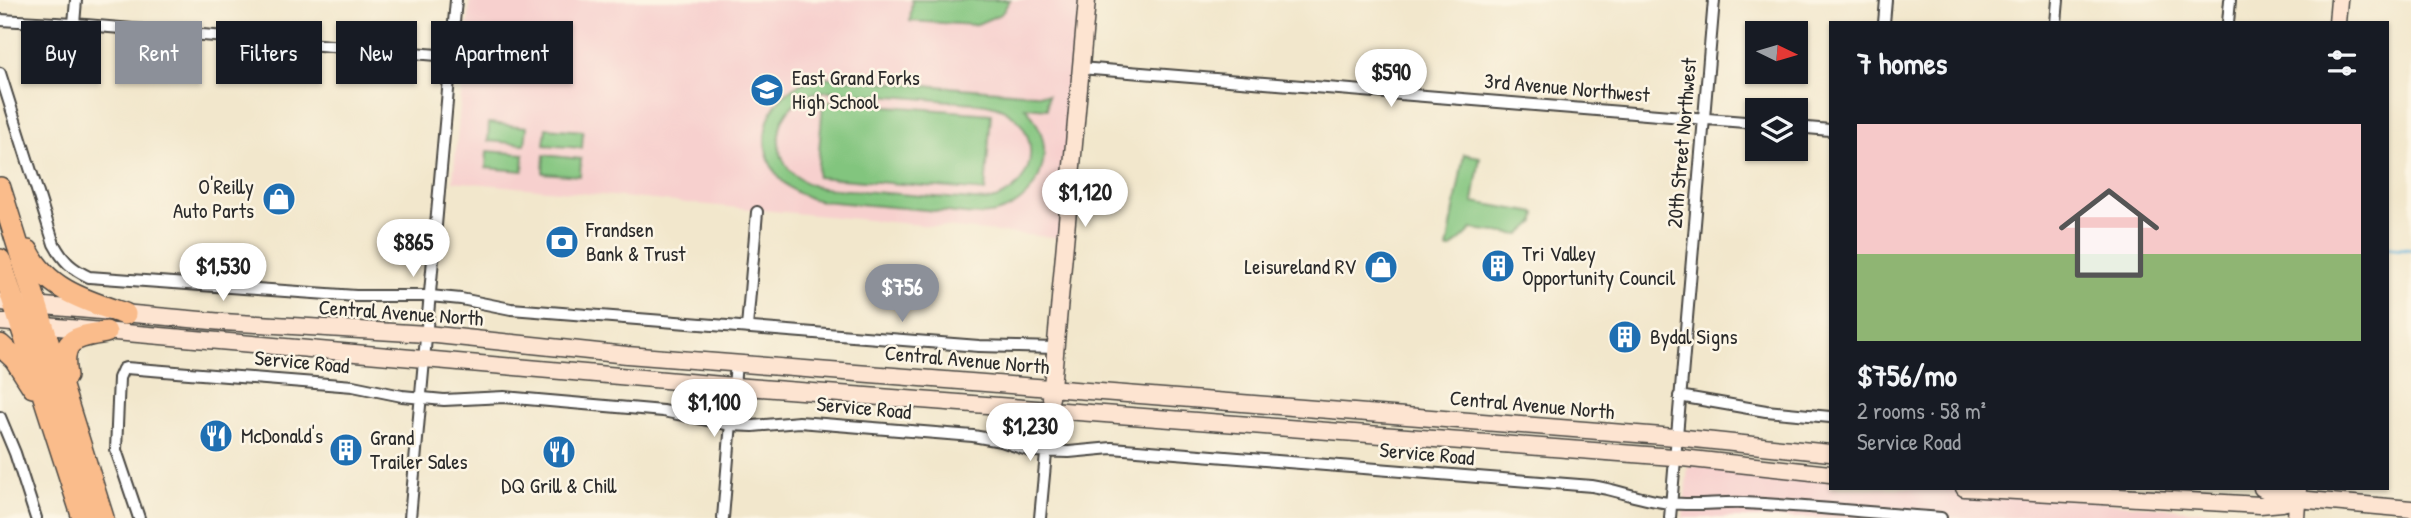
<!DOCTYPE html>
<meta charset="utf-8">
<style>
:root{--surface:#171b24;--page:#242831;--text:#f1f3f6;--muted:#9ea1a6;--accent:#8c9099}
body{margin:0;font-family:"Patrick Hand",sans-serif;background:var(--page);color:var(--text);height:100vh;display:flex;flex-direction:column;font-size:26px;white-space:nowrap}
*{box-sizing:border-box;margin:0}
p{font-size:23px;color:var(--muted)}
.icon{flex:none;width:38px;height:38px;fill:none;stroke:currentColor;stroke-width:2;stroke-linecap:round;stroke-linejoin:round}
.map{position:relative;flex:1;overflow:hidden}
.side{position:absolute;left:1829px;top:21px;width:560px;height:469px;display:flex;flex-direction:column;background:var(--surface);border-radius:0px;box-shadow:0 2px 5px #0004}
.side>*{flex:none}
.hud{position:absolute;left:21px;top:21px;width:665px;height:63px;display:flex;gap:14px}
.needle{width:46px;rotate:95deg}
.tools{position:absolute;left:1745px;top:21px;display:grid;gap:14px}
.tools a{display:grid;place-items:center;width:63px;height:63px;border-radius:0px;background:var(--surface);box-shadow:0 2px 5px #0004;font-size:35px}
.price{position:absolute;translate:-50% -60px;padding:0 16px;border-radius:24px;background:#fff;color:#222;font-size:23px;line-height:46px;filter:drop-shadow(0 2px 4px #0008)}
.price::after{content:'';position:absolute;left:50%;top:42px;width:21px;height:16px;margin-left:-10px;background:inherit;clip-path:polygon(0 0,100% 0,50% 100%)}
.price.active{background:var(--accent);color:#fff}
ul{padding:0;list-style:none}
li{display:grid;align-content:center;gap:14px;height:371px;padding:0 28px}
li span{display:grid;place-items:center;height:217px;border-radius:0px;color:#555}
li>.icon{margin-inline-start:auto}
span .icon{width:126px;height:126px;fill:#fffc;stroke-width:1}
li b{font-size:30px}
h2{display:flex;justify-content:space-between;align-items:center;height:84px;padding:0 28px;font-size:30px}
.chip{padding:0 24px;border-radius:0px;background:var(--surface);box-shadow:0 2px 5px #0004;font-size:24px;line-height:63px}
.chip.active{background:var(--accent);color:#fff}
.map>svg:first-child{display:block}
.built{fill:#f7d0ce}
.green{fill:#82c57e;stroke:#567854;stroke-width:2;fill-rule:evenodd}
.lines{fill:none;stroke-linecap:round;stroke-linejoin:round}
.stream{stroke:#5fb1da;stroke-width:3.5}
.street-casing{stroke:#494743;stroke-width:14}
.secondary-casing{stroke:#494743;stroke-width:19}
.highway-casing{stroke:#494743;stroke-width:24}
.street{stroke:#fff;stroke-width:10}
.secondary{stroke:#fde4d1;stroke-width:16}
.highway{stroke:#fabc8b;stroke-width:21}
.labels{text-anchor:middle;stroke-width:5;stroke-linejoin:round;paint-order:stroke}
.poi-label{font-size:21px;fill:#2b2b2b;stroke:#fcf5e5;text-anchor:start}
.street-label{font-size:21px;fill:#2b2b2b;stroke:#fcf5e5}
</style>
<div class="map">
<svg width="2411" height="518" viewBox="0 0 2411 518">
<rect width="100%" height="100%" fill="#fcf5e5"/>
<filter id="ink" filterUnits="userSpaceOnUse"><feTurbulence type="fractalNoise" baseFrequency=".0143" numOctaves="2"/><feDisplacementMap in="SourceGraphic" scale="14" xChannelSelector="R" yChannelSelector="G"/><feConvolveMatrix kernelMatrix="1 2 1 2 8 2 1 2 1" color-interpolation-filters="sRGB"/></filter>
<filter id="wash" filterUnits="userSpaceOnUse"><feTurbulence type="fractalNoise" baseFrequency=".00686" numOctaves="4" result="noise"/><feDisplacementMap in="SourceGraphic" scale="28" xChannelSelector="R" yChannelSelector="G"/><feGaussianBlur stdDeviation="1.57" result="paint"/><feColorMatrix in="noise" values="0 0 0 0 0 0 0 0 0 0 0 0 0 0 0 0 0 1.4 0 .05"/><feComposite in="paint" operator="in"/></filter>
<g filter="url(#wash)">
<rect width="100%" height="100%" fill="#f2e7cc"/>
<path class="built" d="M 470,0 L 1082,0 L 1060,238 L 453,181 Z
M 1688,465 L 1830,477 L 1830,488 L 1952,488 L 2277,518 L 1683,518 Z"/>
<path class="green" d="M 912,0 L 1010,0 L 1001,14 L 975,25 L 910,21 Z
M 822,77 L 1048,95 L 1047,109 L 1025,107 C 1040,124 1048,145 1042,167 C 1037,188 1020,206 999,212 C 979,218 955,212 935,211 C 897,207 859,204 822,201 C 746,188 747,89 822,77 ZM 831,91 L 986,104 C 1045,114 1045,191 986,201 L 823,188 C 759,177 767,90 831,91 Z
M 823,101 L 991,114 L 985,191 L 817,177 Z
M 489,123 L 527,127 L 525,144 L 488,141 Z
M 546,128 L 583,131 L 582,148 L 544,145 Z
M 487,151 L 524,154 L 523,171 L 486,168 Z
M 1464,154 L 1480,157 L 1473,202 L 1536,213 L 1535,222 L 1520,235 L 1472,229 L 1451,249 L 1447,249 Z
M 544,155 L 581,159 L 580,176 L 543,173 Z"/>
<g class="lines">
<path class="stream" d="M 2387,248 L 2411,250"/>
</g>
</g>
<g filter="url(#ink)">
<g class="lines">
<defs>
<path id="street" d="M 0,20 L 74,24 L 449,56
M 1884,23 L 1886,0
M 2056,23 L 2058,0
M 2228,23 L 2230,0
M 74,24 L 76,0
M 1080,68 L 1757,123
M 0,73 L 54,244 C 63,261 72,269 89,277 L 356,296 L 430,296 L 461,299 L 511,309 L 979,346 L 1056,348
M 1796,127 L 1830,130
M 747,327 L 757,212
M 1679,396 L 1766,411 L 1830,417
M 0,417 L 15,453 L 36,518
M 139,518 L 116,450 L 119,378 L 123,369 L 126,368 L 353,386 L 402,396 L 444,400 L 504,397 L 663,411 L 731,425 L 753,426 L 799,422 L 973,436 L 1001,441 L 1030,451 L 1069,452 L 1112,448 L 1592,486 C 1619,490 1643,501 1670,503 C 1695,506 1719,502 1744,503 C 1810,506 1876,513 1941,518
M 410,518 L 456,0
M 723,518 L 736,363
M 1040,518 L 1050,411
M 1670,518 L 1714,0"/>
<path id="secondary" d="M 2337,23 L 2339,0
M 0,302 L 223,322 L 427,334 L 627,355 L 1675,437 L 1830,453
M 0,322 L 734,386 L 1673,457 L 1830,474
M 1051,398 L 1087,0
M 1964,488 L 2260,505 L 2282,503 L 2297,499
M 2262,488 L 2297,499 L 2411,509
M 2296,518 L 2298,489"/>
<path id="highway" d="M 0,188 L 103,518
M 28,251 C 47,290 87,301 125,314
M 0,260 L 83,518
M 0,345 L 15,359 L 33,387
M 66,376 C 60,339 74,337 106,332"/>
</defs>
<use href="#street" class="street-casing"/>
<use href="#secondary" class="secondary-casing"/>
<use href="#highway" class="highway-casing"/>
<use href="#street" class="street"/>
<use href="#secondary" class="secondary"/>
<use href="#highway" class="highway"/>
</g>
</g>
<defs>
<symbol id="school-disc" viewBox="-11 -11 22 22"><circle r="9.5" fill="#1f6fb2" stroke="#fcf5e5"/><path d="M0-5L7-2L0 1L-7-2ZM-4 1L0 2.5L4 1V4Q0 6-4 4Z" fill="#fff"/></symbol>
<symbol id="shop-disc" viewBox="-11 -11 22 22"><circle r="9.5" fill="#1f6fb2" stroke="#fcf5e5"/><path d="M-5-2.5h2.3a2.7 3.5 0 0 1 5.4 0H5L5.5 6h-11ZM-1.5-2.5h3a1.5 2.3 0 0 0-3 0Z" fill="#fff"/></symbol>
<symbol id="bank-disc" viewBox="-11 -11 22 22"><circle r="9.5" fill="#1f6fb2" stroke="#fcf5e5"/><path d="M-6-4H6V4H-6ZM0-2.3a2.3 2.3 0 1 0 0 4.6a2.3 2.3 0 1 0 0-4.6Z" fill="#fff"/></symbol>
<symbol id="building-disc" viewBox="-11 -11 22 22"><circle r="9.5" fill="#1f6fb2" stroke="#fcf5e5"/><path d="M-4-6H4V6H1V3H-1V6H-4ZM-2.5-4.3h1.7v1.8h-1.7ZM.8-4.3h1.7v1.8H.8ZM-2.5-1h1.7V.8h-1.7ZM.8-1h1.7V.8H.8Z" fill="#fff"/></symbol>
<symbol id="restaurant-disc" viewBox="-11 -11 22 22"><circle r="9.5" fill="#1f6fb2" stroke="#fcf5e5"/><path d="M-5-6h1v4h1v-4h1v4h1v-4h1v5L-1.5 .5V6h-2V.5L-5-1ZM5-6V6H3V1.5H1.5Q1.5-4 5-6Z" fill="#fff"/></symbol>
</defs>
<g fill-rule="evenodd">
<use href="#school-disc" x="748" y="71" width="38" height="38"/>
<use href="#shop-disc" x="260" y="180" width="38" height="38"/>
<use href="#bank-disc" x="543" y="223" width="38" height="38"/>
<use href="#building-disc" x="1479" y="247" width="38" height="38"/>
<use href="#shop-disc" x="1362" y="248" width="38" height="38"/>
<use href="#building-disc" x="1606" y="318" width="38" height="38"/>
<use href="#restaurant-disc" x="197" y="417" width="38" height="38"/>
<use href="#building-disc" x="327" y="431" width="38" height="38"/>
<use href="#restaurant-disc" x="540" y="433" width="38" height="38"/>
</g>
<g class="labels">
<g class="poi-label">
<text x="792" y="85">East Grand Forks<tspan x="792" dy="24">High School</tspan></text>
<text x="254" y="194" text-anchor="end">O'Reilly<tspan x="254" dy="24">Auto Parts</tspan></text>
<text x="586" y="237">Frandsen<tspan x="586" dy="24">Bank &amp; Trust</tspan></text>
<text x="1522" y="261">Tri Valley<tspan x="1522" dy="24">Opportunity Council</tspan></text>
<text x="1356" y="274" text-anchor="end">Leisureland RV</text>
<text x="1650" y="344">Bydal Signs</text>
<text x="241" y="443">McDonald's</text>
<text x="370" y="445">Grand<tspan x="370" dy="24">Trailer Sales</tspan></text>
<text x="559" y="493" text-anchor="middle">DQ Grill &amp; Chill</text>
</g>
<g class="street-label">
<text transform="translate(1567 88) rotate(5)" y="7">3rd Avenue Northwest</text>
<text transform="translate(1682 143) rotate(-85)" y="7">20th Street Northwest</text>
<text transform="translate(401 313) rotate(4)" y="7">Central Avenue North</text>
<text transform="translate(967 360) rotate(5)" y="7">Central Avenue North</text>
<text transform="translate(302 362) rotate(5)" y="7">Service Road</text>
<text transform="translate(1532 405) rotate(5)" y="7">Central Avenue North</text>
<text transform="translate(864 408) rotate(5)" y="7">Service Road</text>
<text transform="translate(1427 454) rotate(5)" y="7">Service Road</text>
</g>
</g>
</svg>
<div class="tools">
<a><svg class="needle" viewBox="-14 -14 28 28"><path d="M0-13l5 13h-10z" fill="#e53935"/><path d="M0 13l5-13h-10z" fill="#9ea1a6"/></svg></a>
<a><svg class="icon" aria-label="layers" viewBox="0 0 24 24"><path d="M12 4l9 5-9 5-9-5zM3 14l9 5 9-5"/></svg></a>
</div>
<b class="price" style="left:1391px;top:109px">$590</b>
<b class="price" style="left:1085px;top:229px">$1,120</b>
<b class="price" style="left:413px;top:279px">$865</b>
<b class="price" style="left:223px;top:303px">$1,530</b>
<b class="price active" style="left:902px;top:324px">$756</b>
<b class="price" style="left:714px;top:439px">$1,100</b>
<b class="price" style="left:1030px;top:463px">$1,230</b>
<div class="hud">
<a class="chip">Buy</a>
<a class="chip active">Rent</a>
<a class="chip">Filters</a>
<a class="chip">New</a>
<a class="chip">Apartment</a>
</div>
<section class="side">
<h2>7 homes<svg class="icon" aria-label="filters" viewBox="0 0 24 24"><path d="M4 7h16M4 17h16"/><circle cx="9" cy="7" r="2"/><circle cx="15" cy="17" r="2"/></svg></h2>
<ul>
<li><span style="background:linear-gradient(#f6c9c9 60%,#8fb573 0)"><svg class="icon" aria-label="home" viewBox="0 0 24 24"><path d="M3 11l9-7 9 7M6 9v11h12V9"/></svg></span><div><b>$756/mo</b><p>2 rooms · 58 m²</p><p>Service Road</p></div></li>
</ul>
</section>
</div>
